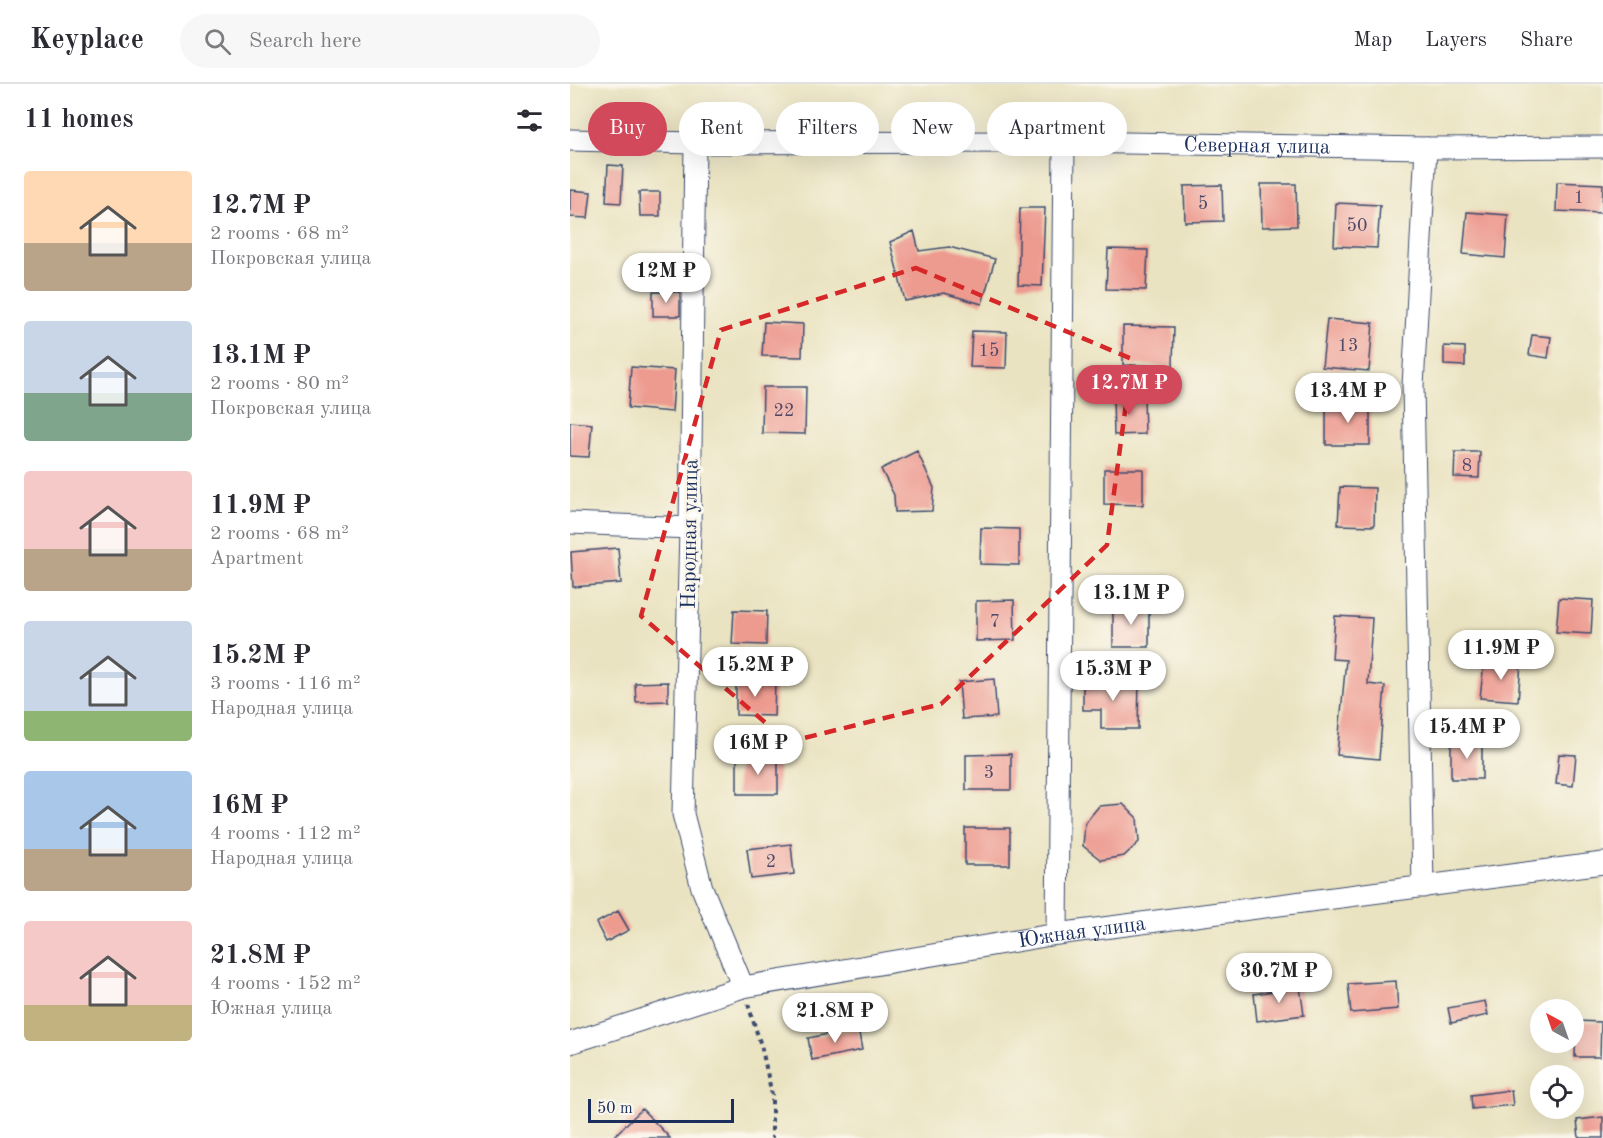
<!DOCTYPE html>
<meta charset="utf-8">
<style>
:root{--surface:#fff;--page:#f7f7f7;--text:#2b2b33;--muted:#7c7c81;--line:#e1e1e2;--accent:#d1495b}
body{margin:0;font-family:"Old Standard TT",serif;background:var(--page);color:var(--text);height:100vh;display:flex;flex-direction:column;font-size:22px;white-space:nowrap}
*{box-sizing:border-box;margin:0}
p{font-size:20px;color:var(--muted)}
.icon{flex:none;width:33px;height:33px;fill:none;stroke:currentColor;stroke-width:2;stroke-linecap:round;stroke-linejoin:round}
.map{position:relative;flex:1;overflow:hidden}
.sheet{display:flex;flex-direction:column;background:var(--surface);width:570px}
.sheet>*{flex:none}
.guide{position:absolute;left:18px;top:18px;width:570px;height:54px;display:flex;gap:12px}
.needle{width:39px;rotate:320deg}
.fabs{position:absolute;left:960px;top:915px;display:grid;gap:12px}
.fabs a{display:grid;place-items:center;width:54px;height:54px;border-radius:50%;background:var(--surface);box-shadow:0 6px 24px #0002;font-size:30px}
.scale{position:absolute;left:18px;bottom:15px;width:146px;box-sizing:border-box;padding-left:6px;border:3px solid #1b2f5e;border-top:0;font-size:16px;line-height:21px;white-space:nowrap;color:#1b2f5e;-webkit-text-stroke:4px #fbf7ec;paint-order:stroke}
.price{position:absolute;translate:-50% -51px;padding:0 14px;border-radius:21px;background:#fff;color:#222;font-size:20px;line-height:39px;filter:drop-shadow(0 2px 3px #0008)}
.price::after{content:'';position:absolute;left:50%;top:36px;width:18px;height:14px;margin-left:-9px;background:inherit;clip-path:polygon(0 0,100% 0,50% 100%)}
.price.current{background:var(--accent);color:#fff}
ul{padding:0;list-style:none}
li{display:flex;align-items:center;gap:18px;height:150px;padding:0 24px}
li span{display:grid;place-items:center;flex:none;width:168px;height:120px;border-radius:6px;color:#555}
li>.icon{margin-inline-start:auto}
span .icon{width:72px;height:72px;fill:#fffc;stroke-width:1}
li b{font-size:26px}
h2{display:flex;justify-content:space-between;align-items:center;height:72px;padding:0 24px;font-size:26px}
.chip{padding:0 21px;border-radius:27px;background:var(--surface);box-shadow:0 6px 24px #0002;font-size:21px;line-height:54px}
.chip.current{background:var(--accent);color:#fff}
header{display:flex;align-items:center;gap:36px;box-sizing:border-box;height:84px;padding:0 30px;background:var(--surface);border-bottom:2px solid var(--line)}
header strong{font-size:28px}
nav{display:flex;gap:33px;margin-inline-start:auto;font-size:21px}
.search{width:420px;height:54px;background:var(--page);display:flex;align-items:center;gap:15px;box-sizing:border-box;padding:0 21px;border-radius:33px;color:var(--muted);font-size:22px}
main{display:flex;flex:1;min-height:0}
.map>svg:first-child{display:block}
.building{fill:#ed9a8f}
.lines{fill:none;stroke-linecap:round;stroke-linejoin:round}
.minor-casing{stroke:#3a4a6d;stroke-width:23}
.path{stroke:#3a4a6d;stroke-width:4;stroke-dasharray:4.5 4.5;stroke-linecap:butt}
.minor{stroke:#fff;stroke-width:21}
.marked{fill:none;stroke:#d62828;stroke-width:4.5;stroke-dasharray:12 8;stroke-linejoin:round}
.labels{text-anchor:middle;stroke-width:6;stroke-linejoin:round;paint-order:stroke}
.number-label{font-size:18px;fill:#504a6a}
.street-label{font-size:21px;fill:#1b2f5e;stroke:#fbf7ec}
</style>
<header>
<strong>Keyplace</strong>
<div class="search"><svg class="icon" aria-label="search" viewBox="0 0 24 24"><circle cx="10" cy="10" r="6"/><path d="M15 15l6 6"/></svg>Search here</div>
<nav><a>Map</a><a>Layers</a><a>Share</a></nav>
</header>
<main>
<section class="sheet">
<h2>11 homes<svg class="icon" aria-label="filters" viewBox="0 0 24 24"><path d="M4 7h16M4 17h16"/><circle cx="9" cy="7" r="2"/><circle cx="15" cy="17" r="2"/></svg></h2>
<ul>
<li><span style="background:linear-gradient(#ffd9b3 60%,#b9a48a 0)"><svg class="icon" aria-label="home" viewBox="0 0 24 24"><path d="M3 11l9-7 9 7M6 9v11h12V9"/></svg></span><div><b>12.7M ₽</b><p>2 rooms · 68 m²</p><p>Покровская улица</p></div></li>
<li><span style="background:linear-gradient(#c9d6e8 60%,#7fa58c 0)"><svg class="icon" aria-label="home" viewBox="0 0 24 24"><path d="M3 11l9-7 9 7M6 9v11h12V9"/></svg></span><div><b>13.1M ₽</b><p>2 rooms · 80 m²</p><p>Покровская улица</p></div></li>
<li><span style="background:linear-gradient(#f6c9c9 65%,#b9a48a 0)"><svg class="icon" aria-label="home" viewBox="0 0 24 24"><path d="M3 11l9-7 9 7M6 9v11h12V9"/></svg></span><div><b>11.9M ₽</b><p>2 rooms · 68 m²</p><p>Apartment</p></div></li>
<li><span style="background:linear-gradient(#c9d6e8 75%,#8fb573 0)"><svg class="icon" aria-label="home" viewBox="0 0 24 24"><path d="M3 11l9-7 9 7M6 9v11h12V9"/></svg></span><div><b>15.2M ₽</b><p>3 rooms · 116 m²</p><p>Народная улица</p></div></li>
<li><span style="background:linear-gradient(#a9c7e8 65%,#b9a48a 0)"><svg class="icon" aria-label="home" viewBox="0 0 24 24"><path d="M3 11l9-7 9 7M6 9v11h12V9"/></svg></span><div><b>16M ₽</b><p>4 rooms · 112 m²</p><p>Народная улица</p></div></li>
<li><span style="background:linear-gradient(#f6c9c9 70%,#c2b280 0)"><svg class="icon" aria-label="home" viewBox="0 0 24 24"><path d="M3 11l9-7 9 7M6 9v11h12V9"/></svg></span><div><b>21.8M ₽</b><p>4 rooms · 152 m²</p><p>Южная улица</p></div></li>
</ul>
</section>
<div class="map">
<svg width="1033" height="1054" viewBox="0 0 1033 1054">
<rect width="100%" height="100%" fill="#fbf7ec"/>
<filter id="ink" filterUnits="userSpaceOnUse"><feTurbulence type="fractalNoise" baseFrequency=".0167" numOctaves="2"/><feDisplacementMap in="SourceGraphic" scale="12" xChannelSelector="R" yChannelSelector="G"/><feConvolveMatrix kernelMatrix="1 2 1 2 8 2 1 2 1" color-interpolation-filters="sRGB"/></filter>
<filter id="wash" filterUnits="userSpaceOnUse"><feTurbulence type="fractalNoise" baseFrequency=".008" numOctaves="4" result="noise"/><feDisplacementMap in="SourceGraphic" scale="24" xChannelSelector="R" yChannelSelector="G"/><feGaussianBlur stdDeviation="1.35" result="paint"/><feColorMatrix in="noise" values="0 0 0 0 0 0 0 0 0 0 0 0 0 0 0 0 0 1.4 0 .05"/><feComposite in="paint" operator="in"/></filter>
<g filter="url(#wash)">
<rect width="100%" height="100%" fill="#eae3c1"/>
<g id="blocks">
<path class="building" d="M 38,81 L 53,82 L 51,119 L 36,118 Z
M 987,98 L 1033,100 L 1032,129 L 986,127 Z
M 691,100 L 726,100 L 727,142 L 692,143 Z
M 652,101 L 653,137 L 615,138 L 614,102 Z
M 0,106 L 21,108 L 18,134 L 0,133 Z
M 69,108 L 90,108 L 90,132 L 70,132 Z
M 766,119 L 810,121 L 807,164 L 764,162 Z
M 450,124 L 475,124 L 472,202 L 448,201 Z
M 897,128 L 938,131 L 935,174 L 893,170 Z
M 344,147 L 349,167 L 379,163 L 425,175 L 412,220 L 374,209 L 335,217 L 320,158 Z
M 538,165 L 578,166 L 576,206 L 536,205 Z
M 83,208 L 110,208 L 110,232 L 83,232 Z
M 757,235 L 803,239 L 799,287 L 752,283 Z
M 194,238 L 233,240 L 232,273 L 192,272 Z
M 553,242 L 604,243 L 603,282 L 553,281 Z
M 402,247 L 437,248 L 436,284 L 400,283 Z
M 962,251 L 981,253 L 978,274 L 959,271 Z
M 874,262 L 895,263 L 895,282 L 874,281 Z
M 61,283 L 105,286 L 102,328 L 58,324 Z
M 193,303 L 236,303 L 235,350 L 192,349 Z
M 574,312 L 575,350 L 544,351 L 543,313 Z
M 756,320 L 800,320 L 800,361 L 756,361 Z
M 0,338 L 22,340 L 19,373 L 0,372 Z
M 347,367 L 364,404 L 362,427 L 325,428 L 324,411 L 311,385 Z
M 885,368 L 910,368 L 909,394 L 884,393 Z
M 534,385 L 573,385 L 573,421 L 534,420 Z
M 770,403 L 805,404 L 804,442 L 768,441 Z
M 411,444 L 449,445 L 449,481 L 410,480 Z
M 48,464 L 51,499 L 3,503 L 1,468 Z
M 989,514 L 1023,516 L 1021,550 L 986,548 Z
M 444,516 L 445,556 L 406,557 L 406,517 Z
M 579,520 L 579,563 L 543,563 L 543,521 Z
M 164,526 L 197,527 L 196,561 L 162,560 Z
M 765,532 L 802,534 L 798,600 L 815,602 L 809,675 L 767,671 L 776,576 L 762,575 Z
M 914,578 L 951,580 L 948,617 L 910,614 Z
M 424,595 L 427,633 L 392,635 L 389,598 Z
M 513,595 L 569,595 L 568,645 L 531,645 L 531,626 L 513,626 Z
M 166,597 L 205,597 L 204,632 L 166,631 Z
M 98,598 L 98,617 L 66,618 L 65,599 Z
M 881,657 L 912,657 L 912,695 L 881,695 Z
M 441,670 L 441,706 L 396,706 L 396,671 Z
M 989,670 L 1006,671 L 1003,702 L 986,700 Z
M 167,674 L 208,674 L 208,710 L 167,710 Z
M 553,720 L 567,734 L 569,758 L 554,772 L 531,776 L 513,762 L 515,739 L 529,722 Z
M 395,744 L 440,744 L 440,781 L 395,781 Z
M 221,760 L 224,790 L 181,795 L 177,765 Z
M 48,827 L 59,846 L 36,858 L 26,839 Z
M 826,897 L 828,925 L 781,929 L 778,900 Z
M 730,903 L 734,931 L 687,937 L 684,910 Z
M 915,917 L 918,931 L 881,939 L 878,924 Z
M 1006,937 L 1031,938 L 1030,973 L 1005,973 Z
M 288,944 L 292,966 L 242,976 L 238,954 Z
M 941,1006 L 943,1021 L 902,1025 L 901,1011 Z
M 72,1025 L 100,1054 L 42,1054 Z
M 1033,1033 L 1033,1054 L 1009,1054 L 1007,1036 Z"/>
</g>
</g>
<g filter="url(#ink)">
<use href="#blocks" fill-opacity="0" stroke="#3a4a6d" stroke-width="1.5"/>
<g class="lines">
<defs>
<g id="minor">
<path id="s1" d="M 0,56 L 125,59 L 494,58 L 856,64 L 1033,63"/>
<path d="M 125,59 L 120,444 L 113,730 L 132,804 L 173,903"/>
<path d="M 0,439 L 120,444"/>
<path d="M 853,803 L 843,302 L 856,64"/>
<path d="M 487,850 L 494,58"/>
<path id="s2" d="M 0,959 L 173,903 L 487,850 L 1033,779"/>
</g>
</defs>
<use href="#minor" class="minor-casing"/>
<path class="path" d="M 178,920 L 192,965 L 202,1011 L 202,1054"/>
<use href="#minor" class="minor"/>
</g>
</g>
<path class="marked" d="M 346,184 L 562,275 L 537,461 L 371,620 L 218,658 L 71,532 L 151,246 Z"/>
<g class="labels">
<g class="number-label">
<text x="1009" y="119">1</text>
<text x="633" y="125">5</text>
<text x="787" y="147">50</text>
<text x="778" y="267">13</text>
<text x="419" y="272">15</text>
<text x="214" y="332">22</text>
<text x="897" y="387">8</text>
<text x="425" y="543">7</text>
<text x="419" y="694">3</text>
<text x="201" y="783">2</text>
</g>
<g class="street-label">
<text dy="7" stroke="none"><textPath href="#s1" startOffset="687">Северная улица</textPath></text>
<text transform="translate(119 450) rotate(-89)" y="7">Народная улица</text>
<text dy="7" stroke="none"><textPath href="#s2" startOffset="525">Южная улица</textPath></text>
</g>
</g>
</svg>
<div class="fabs">
<a><svg class="needle" viewBox="-14 -14 28 28"><path d="M0-13l5 13h-10z" fill="#e53935"/><path d="M0 13l5-13h-10z" fill="#7c7c81"/></svg></a>
<a><svg class="icon" aria-label="locate" viewBox="0 0 24 24"><circle cx="12" cy="12" r="6"/><path d="M12 2v4M12 18v4M2 12h4M18 12h4"/></svg></a>
</div>
<div class="scale">50 m</div>
<b class="price" style="left:96px;top:220px">12M ₽</b>
<b class="price current" style="left:559px;top:332px">12.7M ₽</b>
<b class="price" style="left:778px;top:340px">13.4M ₽</b>
<b class="price" style="left:561px;top:542px">13.1M ₽</b>
<b class="price" style="left:931px;top:597px">11.9M ₽</b>
<b class="price" style="left:185px;top:614px">15.2M ₽</b>
<b class="price" style="left:543px;top:618px">15.3M ₽</b>
<b class="price" style="left:897px;top:676px">15.4M ₽</b>
<b class="price" style="left:188px;top:692px">16M ₽</b>
<b class="price" style="left:709px;top:920px">30.7M ₽</b>
<b class="price" style="left:265px;top:960px">21.8M ₽</b>
<div class="guide">
<a class="chip current">Buy</a>
<a class="chip">Rent</a>
<a class="chip">Filters</a>
<a class="chip">New</a>
<a class="chip">Apartment</a>
</div>
</div>
</main>
